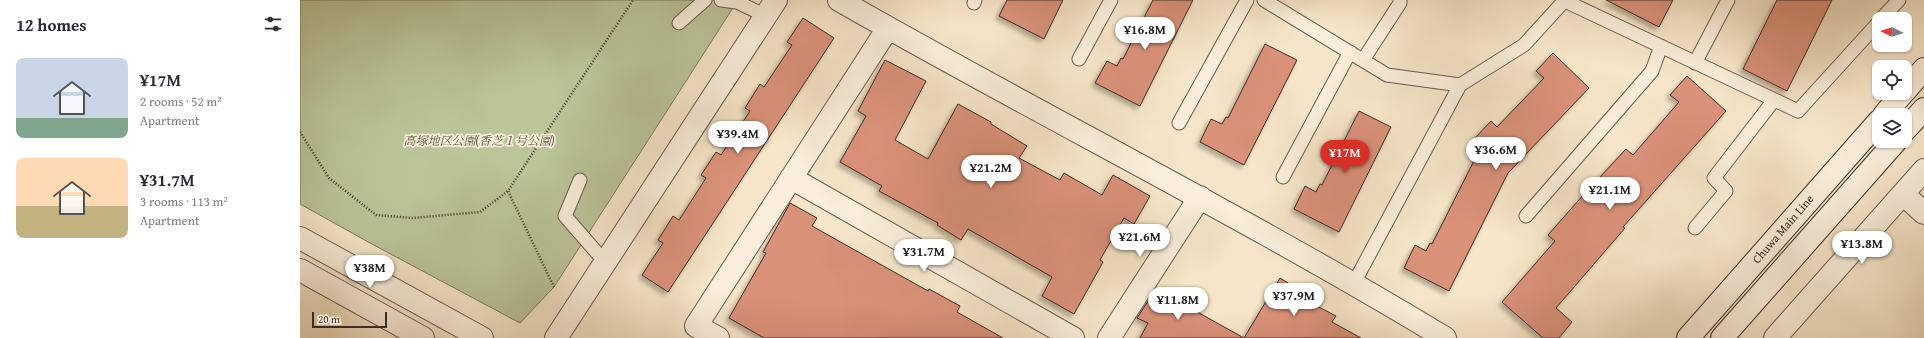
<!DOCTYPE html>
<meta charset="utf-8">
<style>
:root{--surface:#fff;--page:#f7f7f7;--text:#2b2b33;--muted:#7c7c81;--accent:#d93025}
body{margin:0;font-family:"Gentium Book Plus","Noto Serif JP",serif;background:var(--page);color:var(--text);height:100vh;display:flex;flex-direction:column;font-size:15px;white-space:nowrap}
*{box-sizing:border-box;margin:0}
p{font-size:13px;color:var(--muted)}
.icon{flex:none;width:22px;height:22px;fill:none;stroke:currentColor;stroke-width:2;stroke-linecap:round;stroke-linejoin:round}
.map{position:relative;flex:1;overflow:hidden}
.details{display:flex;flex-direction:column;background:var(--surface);width:300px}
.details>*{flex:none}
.needle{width:26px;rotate:275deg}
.buttons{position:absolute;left:1572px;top:12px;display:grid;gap:8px}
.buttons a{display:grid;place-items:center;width:40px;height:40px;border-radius:8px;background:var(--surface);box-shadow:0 1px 3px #0004;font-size:20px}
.scale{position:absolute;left:12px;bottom:10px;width:75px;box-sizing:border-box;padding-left:4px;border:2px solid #3e2c25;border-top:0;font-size:11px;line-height:14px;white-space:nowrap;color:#3e2c25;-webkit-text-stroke:3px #f9eedb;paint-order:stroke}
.price{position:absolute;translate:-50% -34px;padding:0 9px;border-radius:14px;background:#fff;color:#222;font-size:13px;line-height:26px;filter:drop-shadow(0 1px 2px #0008)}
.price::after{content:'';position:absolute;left:50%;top:24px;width:12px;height:9px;margin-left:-6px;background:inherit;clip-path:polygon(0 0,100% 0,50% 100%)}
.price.selected{background:var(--accent);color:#fff}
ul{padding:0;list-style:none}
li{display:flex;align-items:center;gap:12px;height:100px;padding:0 16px}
li span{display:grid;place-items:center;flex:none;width:112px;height:80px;border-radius:8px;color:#555}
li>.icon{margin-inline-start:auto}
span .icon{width:48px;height:48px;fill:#fffc;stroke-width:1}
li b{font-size:17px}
h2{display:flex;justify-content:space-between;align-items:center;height:48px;padding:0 16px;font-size:17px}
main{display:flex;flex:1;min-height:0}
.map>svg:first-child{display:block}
.green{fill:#bac598;stroke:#7c785e}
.building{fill:#d99178;stroke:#3e2c25;filter:url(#shadow)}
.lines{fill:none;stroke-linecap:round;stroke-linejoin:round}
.service-casing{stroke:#6c5a4e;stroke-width:15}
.minor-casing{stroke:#6c5a4e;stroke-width:24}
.tertiary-casing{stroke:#6c5a4e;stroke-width:24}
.secondary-casing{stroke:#3e2c25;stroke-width:24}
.path{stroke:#3e2c25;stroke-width:2.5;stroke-dasharray:1 2;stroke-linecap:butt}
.service{stroke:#f9eedb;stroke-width:13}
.minor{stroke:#f9eedb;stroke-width:22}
.tertiary{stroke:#f9eedb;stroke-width:22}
.secondary{stroke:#f9eedb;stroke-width:22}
.labels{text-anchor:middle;stroke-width:3.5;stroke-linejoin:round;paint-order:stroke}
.park-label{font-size:12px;font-style:italic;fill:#5d5242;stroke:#f9eedb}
.street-label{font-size:12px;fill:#3e2c25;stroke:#f9eedb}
</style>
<main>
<section class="details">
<h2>12 homes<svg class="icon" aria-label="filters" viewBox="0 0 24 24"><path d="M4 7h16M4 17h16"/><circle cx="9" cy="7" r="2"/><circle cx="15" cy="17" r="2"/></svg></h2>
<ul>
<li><span style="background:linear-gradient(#c9d6e8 75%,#7fa58c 0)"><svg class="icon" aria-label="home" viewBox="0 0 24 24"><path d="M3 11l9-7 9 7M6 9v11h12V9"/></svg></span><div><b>¥17M</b><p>2 rooms · 52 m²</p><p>Apartment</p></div></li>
<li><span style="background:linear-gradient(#ffd9b3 60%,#c2b280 0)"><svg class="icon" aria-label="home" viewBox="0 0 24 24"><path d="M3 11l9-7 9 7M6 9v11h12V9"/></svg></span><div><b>¥31.7M</b><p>3 rooms · 113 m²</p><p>Apartment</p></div></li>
</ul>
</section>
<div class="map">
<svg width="1624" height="338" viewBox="0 0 1624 338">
<defs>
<filter id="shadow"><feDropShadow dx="-3.5" dy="3.5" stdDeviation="2" flood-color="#0004"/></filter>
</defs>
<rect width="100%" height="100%" fill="#f6e5c8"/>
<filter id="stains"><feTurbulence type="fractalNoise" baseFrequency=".005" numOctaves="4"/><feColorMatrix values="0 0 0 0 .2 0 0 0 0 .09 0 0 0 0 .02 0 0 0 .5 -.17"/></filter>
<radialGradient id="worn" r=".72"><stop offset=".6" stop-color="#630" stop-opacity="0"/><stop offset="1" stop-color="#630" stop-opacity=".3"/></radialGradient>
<path class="green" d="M 0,0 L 438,0 L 254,287 L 220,323 L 70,243 L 0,204 Z"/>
<path class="building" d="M 707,0 L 763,0 L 744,39 L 699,16 Z
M 853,0 L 893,0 L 840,106 L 795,83 L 807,61 L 817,66 L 821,58 L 823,59 Z
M 1306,0 L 1373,0 L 1359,27 Z
M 1477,0 L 1532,0 L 1487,91 L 1443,69 Z
M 503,18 L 534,38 L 368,292 L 342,275 L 363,243 L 358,240 L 373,216 L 379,220 L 406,178 L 401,175 L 416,152 L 421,155 L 450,111 L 445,108 L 460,84 L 464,87 L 492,45 L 487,42 Z
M 965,44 L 997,60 L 944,165 L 900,142 L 911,119 L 922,124 L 926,117 L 928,118 Z
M 1253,53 L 1289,88 L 1208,173 L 1149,291 L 1104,268 L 1115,245 L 1126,251 L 1130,243 L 1132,244 L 1182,145 L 1175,138 L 1191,121 L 1197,127 L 1244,78 L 1236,71 Z
M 585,60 L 626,81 L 595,140 L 628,159 L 658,104 L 691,122 L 691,124 L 727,146 L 719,158 L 760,180 L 764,173 L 802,195 L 813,175 L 850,196 L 834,224 L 824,218 L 800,260 L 803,262 L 774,314 L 742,296 L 752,277 L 668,229 L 661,240 L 637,225 L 638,223 L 579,191 L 582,186 L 540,162 L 566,116 L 558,111 Z
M 1387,76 L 1426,111 L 1323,227 L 1325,228 L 1256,308 L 1272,322 L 1259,338 L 1243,338 L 1202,302 L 1255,241 L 1248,235 L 1285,193 L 1326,149 L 1333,155 L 1379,102 L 1370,95 Z
M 1059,111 L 1091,127 L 1039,232 L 994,209 L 1005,186 L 1016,192 L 1020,184 L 1022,185 Z
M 490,203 L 517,218 L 512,226 L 628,291 L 629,289 L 660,306 L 657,312 L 703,338 L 464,338 L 429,318 L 466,253 L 463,252 Z
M 980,278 L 1015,300 L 1013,304 L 1036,316 L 1032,322 L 1061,338 L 944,338 Z
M 856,289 L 944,338 L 840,338 L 848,323 L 837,318 Z"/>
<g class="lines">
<defs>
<path id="service" d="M 421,0 L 437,2 L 466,16
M 964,0 L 1087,75 L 1160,85
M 1263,0 L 1498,111 L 1579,22
M 674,3 L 675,0
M 1581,19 L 1599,0
M 379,23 L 405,0
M 779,59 L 811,0
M 1063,60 L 1100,3 L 1100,0
M 1395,63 L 1428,0
M 879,123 L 947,0
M 983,177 L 1050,52
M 280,180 L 265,216 L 305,262
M 1226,216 L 1352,71 L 1361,46
M 1395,228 L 1426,191 L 1414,178 L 1474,100
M 1054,283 L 1160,85 L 1224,45 L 1265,0"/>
<path id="minor" d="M 539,0 C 740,115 947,218 1145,338
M 491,178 L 773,338
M 1603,194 L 1624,213
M 418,338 L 396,326 L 588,28
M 809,338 L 900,197
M 1475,338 L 1624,170"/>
<path id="tertiary" d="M 0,238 L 182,338
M 0,270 L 123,338
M 256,338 L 476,0"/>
<path id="secondary" d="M 1605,91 L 1624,69
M 1584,115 L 1603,93
M 1605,130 L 1624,109
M 1388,338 L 1579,121
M 1422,338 L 1596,141"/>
</defs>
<use href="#service" class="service-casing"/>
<use href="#minor" class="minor-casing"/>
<use href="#tertiary" class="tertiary-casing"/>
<use href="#secondary" class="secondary-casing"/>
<path class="path" d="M 0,132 L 29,178 L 76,215 L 113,218 L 180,212 L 208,191
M 254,287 L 208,191 L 333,0"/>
<use href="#service" class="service"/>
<use href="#minor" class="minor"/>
<use href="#tertiary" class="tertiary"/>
<use href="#secondary" class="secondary"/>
</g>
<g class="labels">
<g class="park-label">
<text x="179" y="145">高塚地区公園(香芝１号公園)</text>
</g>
<g class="street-label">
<text transform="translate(1483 229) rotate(-49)" y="4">Chuwa Main Line</text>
</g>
</g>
<rect width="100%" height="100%" filter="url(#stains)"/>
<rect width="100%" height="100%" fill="url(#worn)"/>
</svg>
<div class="buttons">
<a><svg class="needle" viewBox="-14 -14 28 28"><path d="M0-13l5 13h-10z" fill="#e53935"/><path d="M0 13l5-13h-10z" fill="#7c7c81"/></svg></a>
<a><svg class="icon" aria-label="locate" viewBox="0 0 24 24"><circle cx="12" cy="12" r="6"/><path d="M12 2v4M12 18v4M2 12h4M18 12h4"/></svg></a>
<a><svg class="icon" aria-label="layers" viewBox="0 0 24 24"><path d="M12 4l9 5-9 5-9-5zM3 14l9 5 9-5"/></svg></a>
</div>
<div class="scale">20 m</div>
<b class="price" style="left:845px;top:51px">¥16.8M</b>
<b class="price" style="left:438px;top:155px">¥39.4M</b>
<b class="price" style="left:1196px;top:171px">¥36.6M</b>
<b class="price selected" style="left:1045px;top:174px">¥17M</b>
<b class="price" style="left:691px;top:189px">¥21.2M</b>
<b class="price" style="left:1310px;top:211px">¥21.1M</b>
<b class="price" style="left:840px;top:258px">¥21.6M</b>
<b class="price" style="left:1562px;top:265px">¥13.8M</b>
<b class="price" style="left:624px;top:273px">¥31.7M</b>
<b class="price" style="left:70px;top:289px">¥38M</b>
<b class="price" style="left:994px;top:317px">¥37.9M</b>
<b class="price" style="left:878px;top:321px">¥11.8M</b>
</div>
</main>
